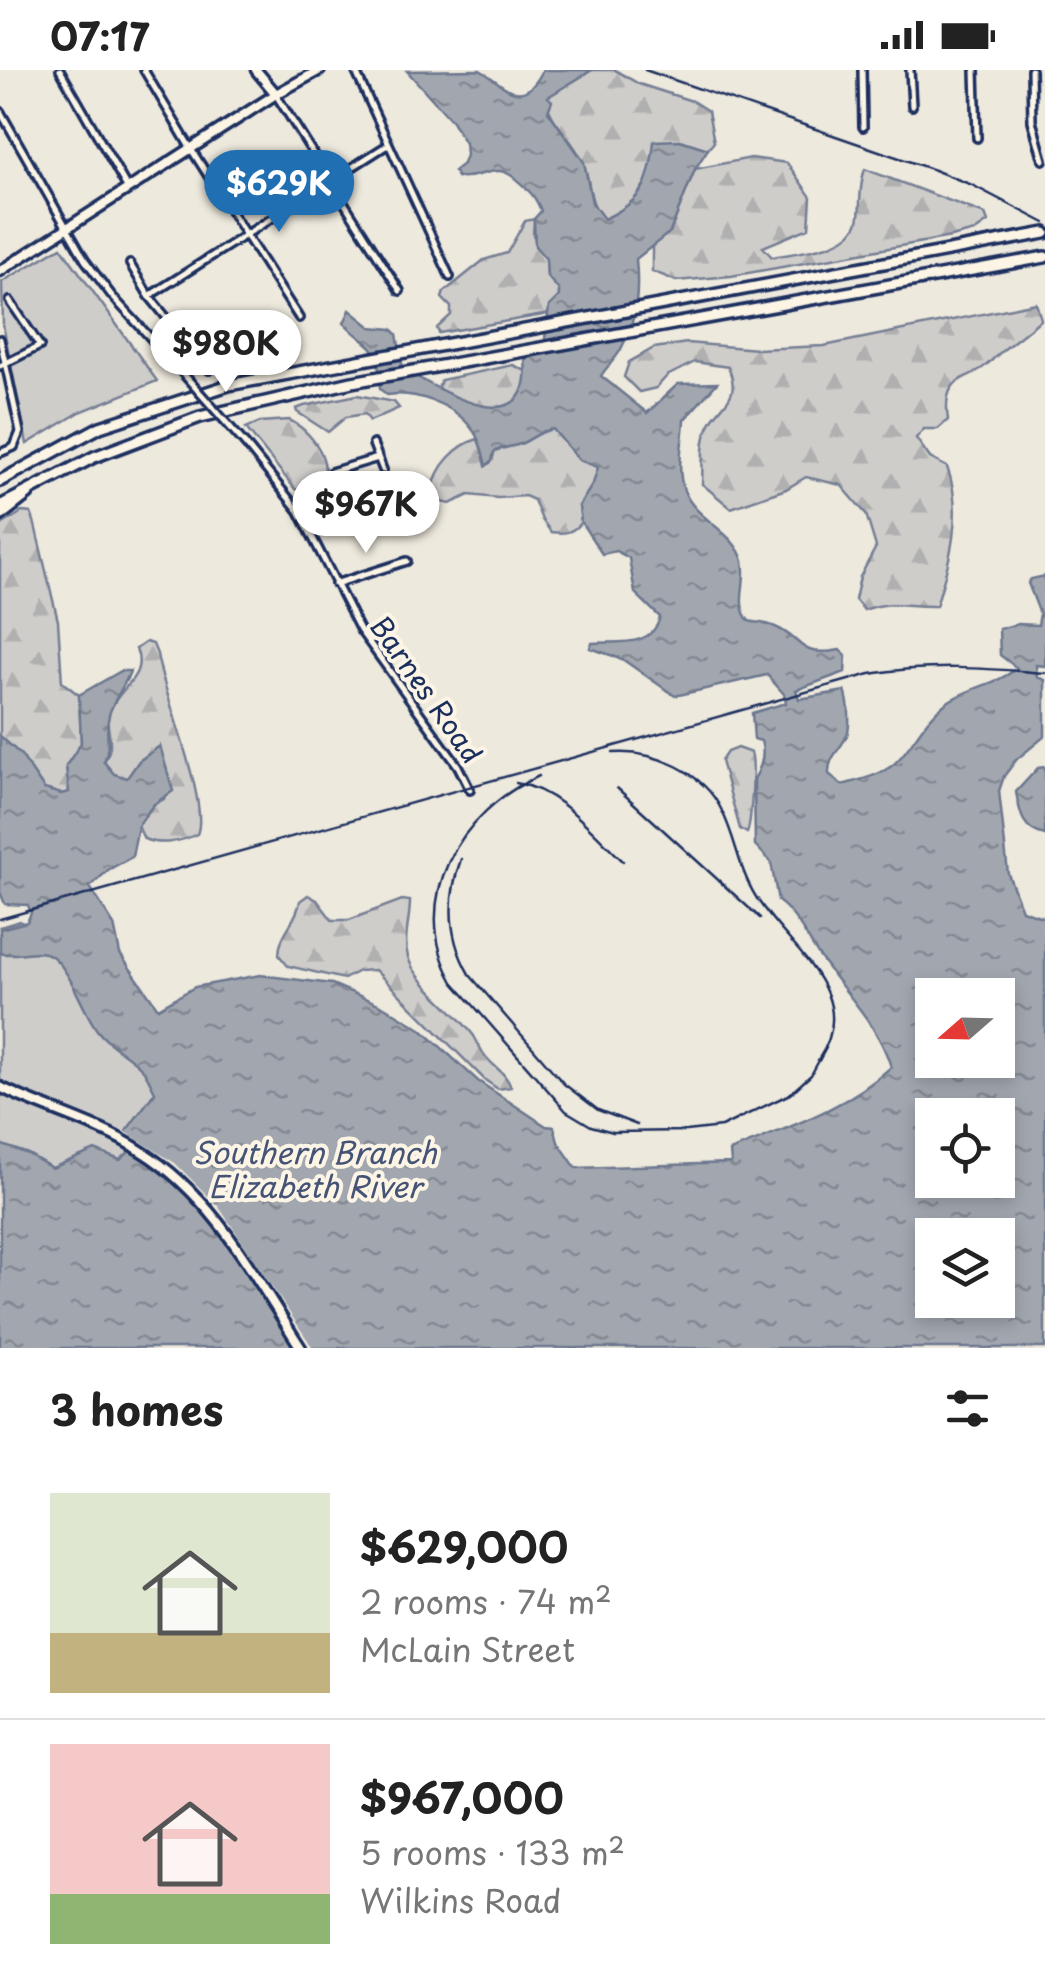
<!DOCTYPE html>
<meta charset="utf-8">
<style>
:root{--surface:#fff;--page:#f6f6f6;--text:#222;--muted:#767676;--line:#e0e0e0;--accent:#1f6fb2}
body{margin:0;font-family:"Playpen Sans",sans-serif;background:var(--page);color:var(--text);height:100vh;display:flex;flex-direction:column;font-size:38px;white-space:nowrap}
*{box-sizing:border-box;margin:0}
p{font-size:32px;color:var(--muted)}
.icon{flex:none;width:55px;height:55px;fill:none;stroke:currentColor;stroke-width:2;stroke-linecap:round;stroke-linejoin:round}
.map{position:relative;height:1278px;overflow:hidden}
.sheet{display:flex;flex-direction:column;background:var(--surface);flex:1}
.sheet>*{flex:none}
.needle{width:65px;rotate:250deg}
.fabs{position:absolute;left:915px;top:908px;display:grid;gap:20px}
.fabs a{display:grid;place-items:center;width:100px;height:100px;border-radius:0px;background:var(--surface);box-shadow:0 5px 15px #0003;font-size:50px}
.price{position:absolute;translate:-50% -85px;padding:0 22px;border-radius:35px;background:#fff;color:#222;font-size:32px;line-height:65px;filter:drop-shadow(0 2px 5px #0008)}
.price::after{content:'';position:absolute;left:50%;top:60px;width:30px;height:22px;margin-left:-15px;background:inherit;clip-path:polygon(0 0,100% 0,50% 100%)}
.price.current{background:var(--accent);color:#fff}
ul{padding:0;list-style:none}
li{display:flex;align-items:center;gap:30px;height:250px;padding:0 50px}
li+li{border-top:2px solid var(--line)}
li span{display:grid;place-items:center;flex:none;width:280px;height:200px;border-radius:0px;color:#555}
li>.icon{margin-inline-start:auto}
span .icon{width:120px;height:120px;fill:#fffc;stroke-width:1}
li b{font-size:42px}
h2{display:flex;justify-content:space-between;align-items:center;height:120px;padding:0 50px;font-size:42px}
.status{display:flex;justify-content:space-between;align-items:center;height:70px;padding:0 50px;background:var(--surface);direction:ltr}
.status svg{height:28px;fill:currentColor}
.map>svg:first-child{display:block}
.forest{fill:url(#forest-firs);stroke:#757e94;stroke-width:2.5}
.park{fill:#cfcdca;stroke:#757e94;stroke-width:2.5}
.water{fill:url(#water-ripples);stroke:#6c778f;stroke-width:2.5;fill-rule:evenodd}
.pier{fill:#eee9dd}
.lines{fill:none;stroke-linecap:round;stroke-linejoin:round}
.street-casing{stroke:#1b2f5e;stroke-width:12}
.secondary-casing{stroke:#1b2f5e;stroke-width:15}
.primary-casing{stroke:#1b2f5e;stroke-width:15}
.highway-casing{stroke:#1b2f5e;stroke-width:16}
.street{stroke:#fcf5e5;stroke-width:5}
.secondary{stroke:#fcf5e5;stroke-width:8}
.primary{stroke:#fcf5e5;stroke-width:8}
.highway{stroke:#fcf5e5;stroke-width:9}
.rail{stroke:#1b2f5e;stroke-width:2.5}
.street-bridge-casing{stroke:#1b2f5e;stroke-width:12;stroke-linecap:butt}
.street-bridge{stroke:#fcf5e5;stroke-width:5}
.labels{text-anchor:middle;stroke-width:8;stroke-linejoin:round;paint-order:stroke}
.street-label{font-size:28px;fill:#1b2f5e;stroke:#fcf5e5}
.water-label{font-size:30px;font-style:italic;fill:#445376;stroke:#fcf5e5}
</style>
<div class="status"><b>07:17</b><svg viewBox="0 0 49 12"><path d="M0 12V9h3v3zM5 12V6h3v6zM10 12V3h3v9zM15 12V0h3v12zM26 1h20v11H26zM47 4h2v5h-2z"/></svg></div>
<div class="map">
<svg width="1045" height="1278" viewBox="0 0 1045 1278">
<defs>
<pattern id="forest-firs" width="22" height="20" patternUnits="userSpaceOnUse" patternTransform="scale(2.5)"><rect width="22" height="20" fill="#cfcdca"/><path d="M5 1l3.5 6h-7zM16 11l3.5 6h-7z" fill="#b1b0b0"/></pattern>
<pattern id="water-ripples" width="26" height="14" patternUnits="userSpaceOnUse" patternTransform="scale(2.5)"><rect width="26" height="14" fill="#a2a7af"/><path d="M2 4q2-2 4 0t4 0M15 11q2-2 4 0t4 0" fill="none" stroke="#838892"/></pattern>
</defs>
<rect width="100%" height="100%" fill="#eee9dd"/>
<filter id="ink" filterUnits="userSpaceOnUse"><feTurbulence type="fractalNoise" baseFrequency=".01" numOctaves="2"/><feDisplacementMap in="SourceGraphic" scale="20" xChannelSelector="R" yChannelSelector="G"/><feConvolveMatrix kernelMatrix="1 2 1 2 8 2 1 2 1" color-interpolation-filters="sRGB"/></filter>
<g filter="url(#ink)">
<path class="forest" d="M 592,0 L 615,0 L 639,14 L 692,31 L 708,41 L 714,72 L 708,79 L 680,70 L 651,104 L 630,137 L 604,149 C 586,132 592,110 582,90 C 571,66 551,54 545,28 Z
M 751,88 L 787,93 L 811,127 L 809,158 L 763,177 L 772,187 C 797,182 856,179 859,146 C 861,129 859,116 865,99 L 985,144 L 988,152 L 975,161 L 951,167 L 731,206 L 676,211 L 652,201 L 652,175 L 670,162 L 695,99 Z
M 534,149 L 533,165 L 546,189 L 547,206 L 559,220 L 559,227 L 549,236 L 549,244 L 439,263 L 437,258 L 451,245 L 451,237 L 442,228 L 444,222 L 484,190 L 507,183 L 525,151 Z
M 1036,233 L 1041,249 C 1025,264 1007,275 991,291 C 970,313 941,302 948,350 L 938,359 L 924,359 L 916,368 L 930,388 L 947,397 C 964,442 950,491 936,536 C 906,537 896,529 864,540 L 855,530 L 860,507 L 876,477 L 866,444 L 841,415 L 806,407 L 786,419 L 731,438 L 702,414 C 703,398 701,378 706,363 C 715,333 744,333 728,297 L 695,292 L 667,306 L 656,318 L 639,322 L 624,307 L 629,292 L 654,278 L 687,273 L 757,279 L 824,276 Z
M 513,295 L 526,301 C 525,357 469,335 438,319 L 441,310 Z
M 357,325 L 394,332 L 399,338 L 370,351 L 365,344 L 346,347 L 328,362 L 297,342 L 296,339 L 304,336 Z
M 289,350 C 314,361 345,407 307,423 L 295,419 L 246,358 L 260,352 Z
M 553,359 L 579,390 L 599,397 L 593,414 L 579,436 L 581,452 C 573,463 564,464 551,462 L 542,450 L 534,430 L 525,426 L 498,428 L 469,425 L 450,434 L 441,432 L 433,419 C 436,397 456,375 478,369 L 487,395 L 492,391 L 494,382 C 503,377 511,377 520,374 C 533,369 540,360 553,359 Z
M 22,442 L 31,443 L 34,451 L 58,551 L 62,612 L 79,625 L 81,673 L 66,696 L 70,722 L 61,724 L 44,719 L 21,685 L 0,666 L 0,456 Z
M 146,572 L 153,574 L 157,584 C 163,624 210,734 197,764 C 181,772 161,776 144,769 L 138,756 L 153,735 L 164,729 L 165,697 L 160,676 L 139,691 L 127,709 L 114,704 L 104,692 C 106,687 110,682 110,676 C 111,661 103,653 112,636 C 123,615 147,605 136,579 Z
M 737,678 L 751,683 C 755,691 751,755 747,763 L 740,759 L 721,691 L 727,682 Z
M 308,825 L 317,830 L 332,850 L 349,850 L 402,830 L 410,831 C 410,850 403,869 408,887 C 415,912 457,942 474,966 C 478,973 481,981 486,987 C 495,998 506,1003 511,1017 L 498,1019 L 485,1010 L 375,900 L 359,901 L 344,909 L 288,896 L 279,885 C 279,863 297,852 300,831 Z"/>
<path class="park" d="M 61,177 L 157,311 L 80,342 L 27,374 L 3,255 L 2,212 Z
M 20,851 C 67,890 130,968 158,1024 L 129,1086 L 121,1092 L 53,1100 L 0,1078 L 0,857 Z"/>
<path class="water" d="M 480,0 C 505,15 522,42 543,0 L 592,0 L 548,27 L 552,31 L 548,41 L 584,92 L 592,133 L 604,149 C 643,131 650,113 654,71 L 680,70 L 708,79 L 695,99 L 670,162 L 636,189 C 639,222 637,250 621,279 C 616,289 607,296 601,306 L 647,343 L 678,314 L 717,313 L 684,350 C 683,372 676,400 684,420 C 694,449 735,461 743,491 C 748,512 734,534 749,551 C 756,553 766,553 773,556 C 806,569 795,588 840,580 L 846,586 L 845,602 L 796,620 L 799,629 L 845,621 C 849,632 851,654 847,665 C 841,680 828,686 829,704 L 842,715 C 859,710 880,706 894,694 C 913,677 922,651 946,633 C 968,617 997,615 1017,598 L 1000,585 L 999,559 L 1018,554 L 1038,555 L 1040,544 L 1028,513 L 1031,509 L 1045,506 L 1045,596 L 1036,595 L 1037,607 L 1045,610 L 1045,666 L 1017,689 L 1004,706 L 999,721 L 1008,804 L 1022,840 L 1045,848 L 1045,1278 L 0,1278 L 0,1074 L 28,1084 L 52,1098 L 95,1080 L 120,1090 L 128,1083 L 124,1064 L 155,1022 C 152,1016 148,1007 144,1001 C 131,985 110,978 97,960 C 81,938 72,903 53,887 C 39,876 17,888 0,883 L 0,859 L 27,852 L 31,843 L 28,835 L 5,834 L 0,822 L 0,666 L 21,685 L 44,719 L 61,724 L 69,722 L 66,696 L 81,673 L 79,625 L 121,601 L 130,601 C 125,616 113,630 109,645 C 104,664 112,671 104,692 L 114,704 L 127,708 L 139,691 L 160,676 L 173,721 L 153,735 L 138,756 L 132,787 L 108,800 L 90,817 L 114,855 L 120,884 L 158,938 L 195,917 L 260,905 L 332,914 L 381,935 L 421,959 L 478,1011 L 546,1056 L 554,1057 L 558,1072 L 576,1098 L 731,1093 L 730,1081 C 786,1058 846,1039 891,997 C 879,955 844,922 819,886 C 806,867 797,845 778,831 L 771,792 L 755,775 L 754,709 C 761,698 765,684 761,671 L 754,669 L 752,643 L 786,633 L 784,624 L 767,605 L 675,626 L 622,589 L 590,578 L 592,573 C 619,571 652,578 660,547 L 635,523 L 629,488 L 616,481 L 602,484 L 581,452 L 579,436 L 593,414 L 598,397 L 579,390 L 553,359 C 540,361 532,369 520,374 C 511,377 503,377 494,382 L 492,391 L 486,396 C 483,383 480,369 472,359 C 454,334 415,321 387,325 L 380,319 C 379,269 373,283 344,253 L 350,240 L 371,257 L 392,259 L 397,264 L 403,299 C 440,320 533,378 525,289 L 544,277 L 549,237 L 559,226 L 559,220 L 547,206 L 546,189 L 535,176 L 534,149 L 541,141 C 535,125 529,121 517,110 C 495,90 484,110 457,107 L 454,101 L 463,94 L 466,85 L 465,73 L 452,51 L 407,1 ZM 932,925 L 998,925 L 998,990 L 932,990 ZM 932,1045 L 998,1045 L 998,1110 L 932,1110 ZM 932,1165 L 998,1165 L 998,1230 L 932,1230 Z
M 1045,697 L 1045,765 C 1022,760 1020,743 1016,722 L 1038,698 Z"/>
<path class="pier" d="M 121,1059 L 175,1093 L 219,1137 L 313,1278 L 296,1278 L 207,1146 L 165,1105 L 121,1075 Z"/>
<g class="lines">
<defs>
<path id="street" d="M 60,0 L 128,119
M 144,0 L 191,79 L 299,248
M 355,0 L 450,207
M 862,0 L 863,57
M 910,0 L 912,36
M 975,0 L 977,68
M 1031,0 L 1032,51 L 1043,90
M 276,25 L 400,221
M 0,41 L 85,190 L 112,226 L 179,299
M 130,194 L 149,226 L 209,300
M 149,226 L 389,74
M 0,269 L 20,362 L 14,377 L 0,383
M 0,296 L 40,276 L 10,231
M 373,374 L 383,400
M 246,375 L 299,441 L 360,560 L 458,696 L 470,720
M 299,441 L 320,423 L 331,402 L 378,388
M 335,514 L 407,491"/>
<path id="secondary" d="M 256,0 L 276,24"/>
<path id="primary" d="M 0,201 L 276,24 L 320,0
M 0,1017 C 46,1040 98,1053 141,1081 C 215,1127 255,1207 301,1278"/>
<path id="highway" d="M 0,411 L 100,357 L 229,315 L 1045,163
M 0,436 L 94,387 L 200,347 L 352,312 L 1045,187
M 0,446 L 28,424"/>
</defs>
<use href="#street" class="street-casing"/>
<use href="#secondary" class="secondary-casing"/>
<use href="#primary" class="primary-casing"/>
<use href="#highway" class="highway-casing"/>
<use href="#street" class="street"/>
<use href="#secondary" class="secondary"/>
<use href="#primary" class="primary"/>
<use href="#highway" class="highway"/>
<path class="rail" d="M 645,0 L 934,100 L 972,115 L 1045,153
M 613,683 C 655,680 704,702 722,741 C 736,769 739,800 756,827 C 787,878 864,924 818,990
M 539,706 C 459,741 407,831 453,912 L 566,1041 L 591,1056 L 613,1062 L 686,1061 L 721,1057 L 790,1024 L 811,1005 L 826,978
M 516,713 C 560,720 592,762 623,791
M 617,718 L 760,848
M 461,789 C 447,828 448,868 469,904 L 564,1014 L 598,1040 L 637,1055
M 0,849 L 870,604 C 929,594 985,598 1045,603"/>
<defs>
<path id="street-bridge" d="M 179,299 L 246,375"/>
</defs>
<use href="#street-bridge" class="street-bridge-casing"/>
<use href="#street-bridge" class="street-bridge"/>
</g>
</g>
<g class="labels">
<g class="street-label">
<text transform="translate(426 620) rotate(55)" y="10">Barnes Road</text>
</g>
<g class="water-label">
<text x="315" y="1094">Southern Branch<tspan x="315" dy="34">Elizabeth River</tspan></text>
</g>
</g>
</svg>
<div class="fabs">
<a><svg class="needle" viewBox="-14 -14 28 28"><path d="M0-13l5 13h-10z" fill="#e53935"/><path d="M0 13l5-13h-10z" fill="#767676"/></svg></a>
<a><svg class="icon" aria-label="locate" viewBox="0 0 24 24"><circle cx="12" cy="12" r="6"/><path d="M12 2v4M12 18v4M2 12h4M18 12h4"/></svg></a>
<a><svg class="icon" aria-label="layers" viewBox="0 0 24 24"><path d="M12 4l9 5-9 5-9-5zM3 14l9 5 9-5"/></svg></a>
</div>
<b class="price current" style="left:279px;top:165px">$629K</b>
<b class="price" style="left:226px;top:325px">$980K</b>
<b class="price" style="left:366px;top:486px">$967K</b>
</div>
<section class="sheet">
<h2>3 homes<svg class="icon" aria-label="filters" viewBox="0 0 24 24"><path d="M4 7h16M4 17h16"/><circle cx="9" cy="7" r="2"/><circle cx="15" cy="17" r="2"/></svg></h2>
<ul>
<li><span style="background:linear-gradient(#dfe7d0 70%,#c2b280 0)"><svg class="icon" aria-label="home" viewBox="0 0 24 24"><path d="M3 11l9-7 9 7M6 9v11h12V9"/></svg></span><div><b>$629,000</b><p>2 rooms · 74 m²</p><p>McLain Street</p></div></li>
<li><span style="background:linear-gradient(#f6c9c9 75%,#8fb573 0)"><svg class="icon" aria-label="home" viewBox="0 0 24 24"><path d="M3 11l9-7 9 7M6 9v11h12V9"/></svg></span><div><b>$967,000</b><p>5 rooms · 133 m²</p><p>Wilkins Road</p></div></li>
</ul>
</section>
